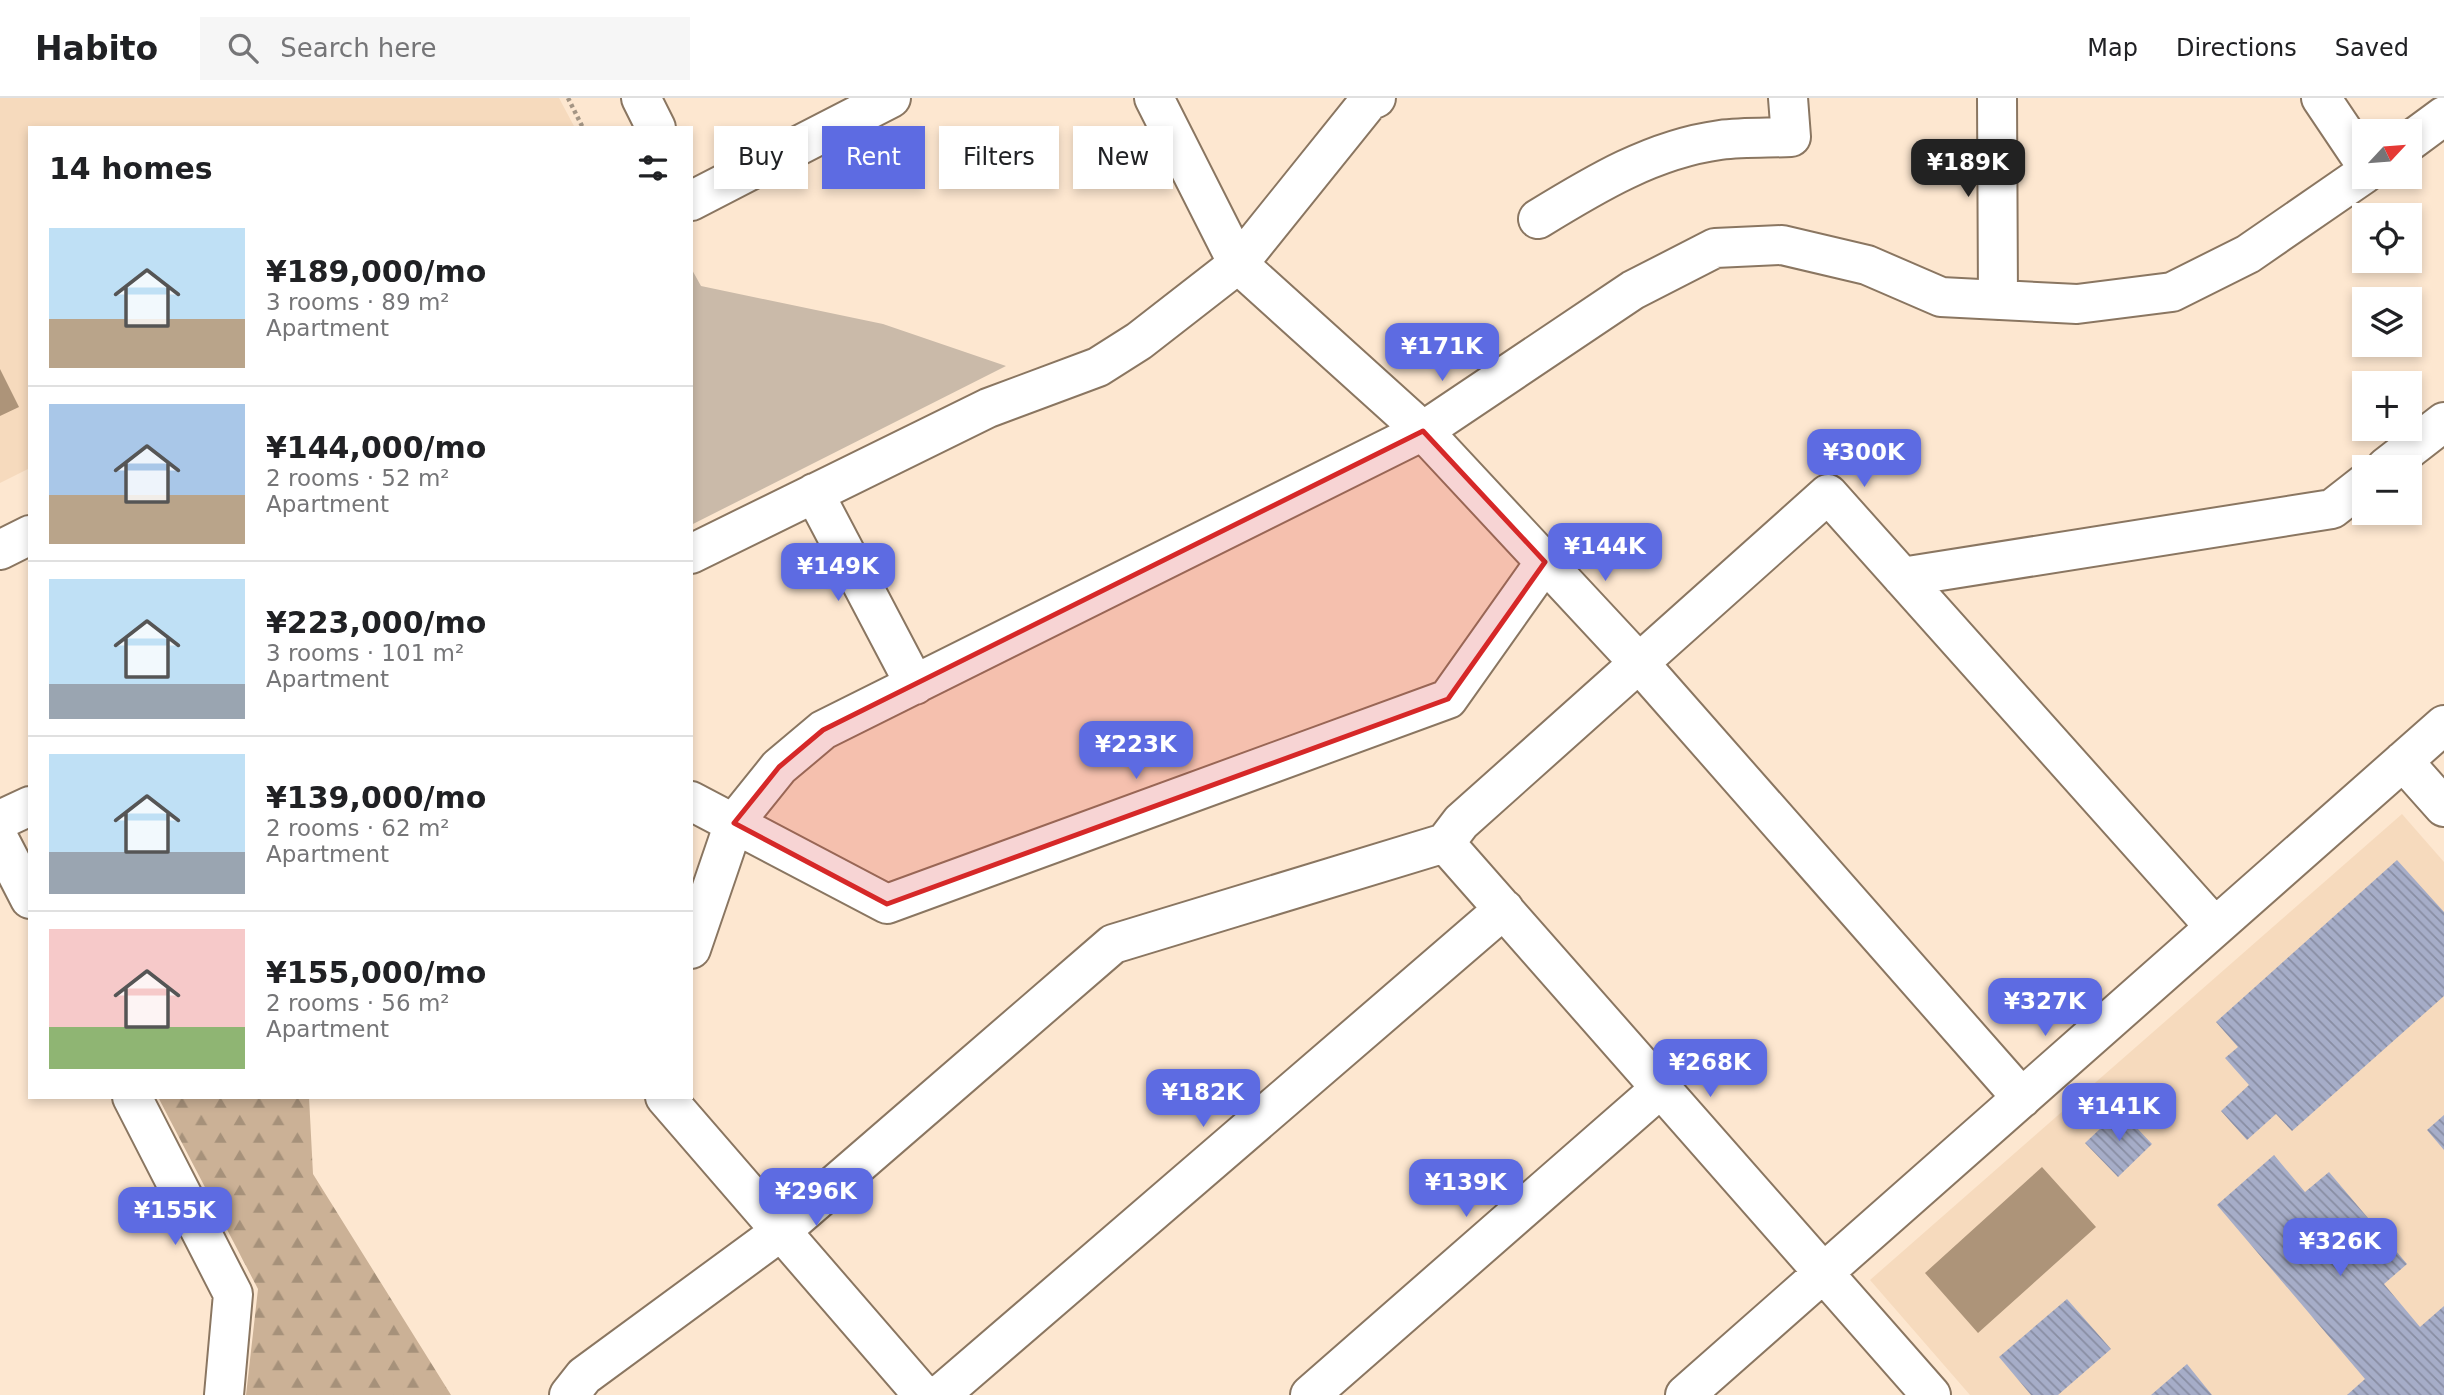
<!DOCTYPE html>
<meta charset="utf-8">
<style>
:root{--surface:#fff;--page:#f6f6f6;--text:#202124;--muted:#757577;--line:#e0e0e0;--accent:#5d6be2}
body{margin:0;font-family:"DejaVu Sans",sans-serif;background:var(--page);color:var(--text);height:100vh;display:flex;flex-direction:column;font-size:26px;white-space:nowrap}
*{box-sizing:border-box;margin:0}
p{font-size:23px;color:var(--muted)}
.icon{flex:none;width:38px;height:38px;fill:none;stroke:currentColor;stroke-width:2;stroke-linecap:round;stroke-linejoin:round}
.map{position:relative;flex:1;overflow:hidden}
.panel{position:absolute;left:28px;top:28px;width:665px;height:973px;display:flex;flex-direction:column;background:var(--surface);border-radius:0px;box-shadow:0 4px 10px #0003}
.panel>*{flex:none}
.guide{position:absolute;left:714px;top:28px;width:665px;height:63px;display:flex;gap:14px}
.needle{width:46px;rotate:64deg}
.buttons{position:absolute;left:2352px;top:21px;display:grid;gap:14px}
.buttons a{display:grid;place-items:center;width:70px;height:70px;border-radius:0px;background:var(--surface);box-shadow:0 4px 10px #0003;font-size:35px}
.price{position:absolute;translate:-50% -60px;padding:0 16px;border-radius:14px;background:var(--accent);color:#fff;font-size:23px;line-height:46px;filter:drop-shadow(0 2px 4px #0008)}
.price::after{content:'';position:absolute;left:50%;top:42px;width:21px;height:16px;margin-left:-10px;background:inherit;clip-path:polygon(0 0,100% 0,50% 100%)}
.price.current{background:#222;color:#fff}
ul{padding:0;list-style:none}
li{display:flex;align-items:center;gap:21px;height:175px;padding:0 21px}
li+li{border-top:2px solid var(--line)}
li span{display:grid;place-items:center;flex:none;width:196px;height:140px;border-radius:0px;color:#555}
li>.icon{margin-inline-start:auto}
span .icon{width:84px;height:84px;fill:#fffc;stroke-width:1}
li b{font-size:30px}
h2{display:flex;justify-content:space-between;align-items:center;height:84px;padding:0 21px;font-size:30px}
.chip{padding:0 24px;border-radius:0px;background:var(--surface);box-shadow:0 4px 10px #0003;font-size:24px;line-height:63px}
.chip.current{background:var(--accent);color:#fff}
header{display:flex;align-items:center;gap:42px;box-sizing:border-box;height:98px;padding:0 35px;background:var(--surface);border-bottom:2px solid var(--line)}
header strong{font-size:33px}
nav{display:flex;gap:38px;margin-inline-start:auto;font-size:24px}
.search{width:490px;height:63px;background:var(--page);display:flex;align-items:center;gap:18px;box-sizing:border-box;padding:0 24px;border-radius:0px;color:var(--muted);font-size:26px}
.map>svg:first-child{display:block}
.built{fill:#f6dabd}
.green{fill:#cabaa9}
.forest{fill:url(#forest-firs)}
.water{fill:#ad9479}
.building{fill:url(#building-back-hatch)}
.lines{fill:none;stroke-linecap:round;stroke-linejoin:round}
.minor-casing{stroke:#8a7661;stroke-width:42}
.path{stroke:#a49584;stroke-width:4.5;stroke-dasharray:3.5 3.5;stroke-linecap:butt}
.minor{stroke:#fff;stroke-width:38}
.marked{fill:#d62828;fill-opacity:0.2;stroke:#d62828;stroke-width:5;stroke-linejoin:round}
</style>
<header>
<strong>Habito</strong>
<div class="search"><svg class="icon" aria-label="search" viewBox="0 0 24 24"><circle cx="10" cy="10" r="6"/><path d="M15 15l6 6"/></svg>Search here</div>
<nav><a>Map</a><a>Directions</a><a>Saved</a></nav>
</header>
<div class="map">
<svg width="2444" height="1297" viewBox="0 0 2444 1297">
<defs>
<pattern id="forest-firs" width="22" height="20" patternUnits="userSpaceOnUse" patternTransform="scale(1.75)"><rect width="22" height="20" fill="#cbb196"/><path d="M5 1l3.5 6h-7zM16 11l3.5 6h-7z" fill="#a6917a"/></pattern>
<pattern id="building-back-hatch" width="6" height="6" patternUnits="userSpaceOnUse" patternTransform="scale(1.75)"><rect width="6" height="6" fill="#a6adc8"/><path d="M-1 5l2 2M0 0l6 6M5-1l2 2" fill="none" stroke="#888da2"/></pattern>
</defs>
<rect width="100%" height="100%" fill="#fde7d0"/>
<path class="built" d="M 0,0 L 559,0 L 575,30 L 30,30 L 30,370 L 0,385 Z
M 2402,716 L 2444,764 L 2444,1297 L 1970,1297 L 1870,1182 Z"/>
<path class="green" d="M 691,170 L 701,188 L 883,226 L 1006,268 L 691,427 Z"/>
<path class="forest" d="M 158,999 L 309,999 L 313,1076 L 451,1297 L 246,1297 L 258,1191 Z"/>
<path class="water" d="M 0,271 L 19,309 L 0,318 Z
M 2042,1069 L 2096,1129 L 1978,1235 L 1925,1175 Z"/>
<path class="building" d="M 2397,762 L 2444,814 L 2444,898 L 2292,1033 L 2276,1016 L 2247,1042 L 2221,1013 L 2249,987 L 2225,960 L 2238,949 L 2216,924 Z
M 2120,1012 L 2152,1046 L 2118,1079 L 2085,1045 Z
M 2444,1017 L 2444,1052 L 2427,1032 Z
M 2274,1057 L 2305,1094 L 2329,1074 L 2407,1166 L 2384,1186 L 2420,1229 L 2444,1208 L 2444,1297 L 2347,1297 L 2365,1281 L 2217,1107 Z
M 2067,1201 L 2111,1251 L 2058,1297 L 2031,1297 L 1999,1259 Z
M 2187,1266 L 2212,1297 L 2151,1297 Z"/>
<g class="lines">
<defs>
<path id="minor" d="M 641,0 L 656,30
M 1154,0 L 1238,166 L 1423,333 L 1639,565 L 2022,1000
M 1997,0 L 1998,202
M 2321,0 L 2364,64
M 2410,43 L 2444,18
M 691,103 L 891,0
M 1538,121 C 1595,86 1653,51 1720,42 C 1743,39 1768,40 1791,39 L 1788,0
M 2386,369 L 2444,324
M 814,395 L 915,587
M 0,452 L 30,437
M 691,456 L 988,310 L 1098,269 L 1139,243 L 1238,166 L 1369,3 L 1376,0
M 1902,479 L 2332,411 L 2364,386
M 2403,663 L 2444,709
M 691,703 L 887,806 L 1448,601 L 1545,464
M 0,722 L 30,708
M 0,743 L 30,801
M 1445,745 L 1931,1297
M 691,851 L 734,725 L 779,669 L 823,632 L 1423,333 L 1633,192 L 1715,150 L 1782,147 L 1867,167 L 1941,199 L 2077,206 L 2172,194 L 2248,156 L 2364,76
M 132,999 L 233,1196 L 224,1297
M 665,999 L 923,1297
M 569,1297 L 584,1278 L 780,1134 L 1113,846 L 1445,745 L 1461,724 L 1828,396 L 2215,829
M 940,1297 L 1504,811
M 1310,1297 L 1661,990
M 1685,1297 L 2444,627"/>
</defs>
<use href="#minor" class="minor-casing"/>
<path class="path" d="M 568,0 L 583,30"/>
<use href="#minor" class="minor"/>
</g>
<path class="marked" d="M 1423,333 L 1545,464 L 1448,601 L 887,806 L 734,725 L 779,669 L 823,632 Z"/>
</svg>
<div class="buttons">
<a><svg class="needle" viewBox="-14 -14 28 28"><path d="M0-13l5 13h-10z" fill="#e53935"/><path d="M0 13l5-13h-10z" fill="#757577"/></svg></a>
<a><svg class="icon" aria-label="locate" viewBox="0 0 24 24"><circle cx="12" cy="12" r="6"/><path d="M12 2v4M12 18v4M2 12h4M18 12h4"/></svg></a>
<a><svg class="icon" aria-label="layers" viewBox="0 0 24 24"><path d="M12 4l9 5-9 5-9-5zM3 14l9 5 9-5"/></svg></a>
<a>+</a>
<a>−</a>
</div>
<b class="price current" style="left:1968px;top:101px">¥189K</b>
<b class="price" style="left:1442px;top:285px">¥171K</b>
<b class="price" style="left:1864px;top:391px">¥300K</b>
<b class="price" style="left:1605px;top:485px">¥144K</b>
<b class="price" style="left:838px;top:505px">¥149K</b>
<b class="price" style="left:1136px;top:683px">¥223K</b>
<b class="price" style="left:2045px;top:940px">¥327K</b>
<b class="price" style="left:1710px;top:1001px">¥268K</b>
<b class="price" style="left:1203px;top:1031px">¥182K</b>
<b class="price" style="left:2119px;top:1045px">¥141K</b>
<b class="price" style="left:1466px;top:1121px">¥139K</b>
<b class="price" style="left:816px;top:1130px">¥296K</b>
<b class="price" style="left:175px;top:1149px">¥155K</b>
<b class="price" style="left:2340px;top:1180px">¥326K</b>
<div class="guide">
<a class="chip">Buy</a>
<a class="chip current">Rent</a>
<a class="chip">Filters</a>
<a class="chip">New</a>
</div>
<section class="panel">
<h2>14 homes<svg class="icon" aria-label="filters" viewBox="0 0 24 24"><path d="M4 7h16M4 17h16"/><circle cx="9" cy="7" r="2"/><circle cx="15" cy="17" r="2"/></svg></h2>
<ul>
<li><span style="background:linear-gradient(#bfe0f5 65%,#b9a48a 0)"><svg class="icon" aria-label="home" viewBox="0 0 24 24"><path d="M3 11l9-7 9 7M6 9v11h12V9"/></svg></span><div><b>¥189,000/mo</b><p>3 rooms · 89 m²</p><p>Apartment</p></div></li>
<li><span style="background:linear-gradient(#a9c7e8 65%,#b9a48a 0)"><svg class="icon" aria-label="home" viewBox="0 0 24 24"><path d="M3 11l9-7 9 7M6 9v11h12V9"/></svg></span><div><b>¥144,000/mo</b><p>2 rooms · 52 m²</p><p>Apartment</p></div></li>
<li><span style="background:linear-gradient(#bfe0f5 75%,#9aa5b1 0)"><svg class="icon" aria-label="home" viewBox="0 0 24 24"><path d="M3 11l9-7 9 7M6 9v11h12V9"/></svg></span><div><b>¥223,000/mo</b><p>3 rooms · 101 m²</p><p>Apartment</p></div></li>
<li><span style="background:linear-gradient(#bfe0f5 70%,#9aa5b1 0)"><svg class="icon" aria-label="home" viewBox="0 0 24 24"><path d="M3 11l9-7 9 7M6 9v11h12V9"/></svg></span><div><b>¥139,000/mo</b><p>2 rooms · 62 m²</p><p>Apartment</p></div></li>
<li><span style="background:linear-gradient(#f6c9c9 70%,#8fb573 0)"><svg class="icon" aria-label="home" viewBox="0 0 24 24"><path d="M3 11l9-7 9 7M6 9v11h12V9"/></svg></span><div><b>¥155,000/mo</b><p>2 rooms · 56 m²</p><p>Apartment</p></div></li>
</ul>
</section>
</div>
